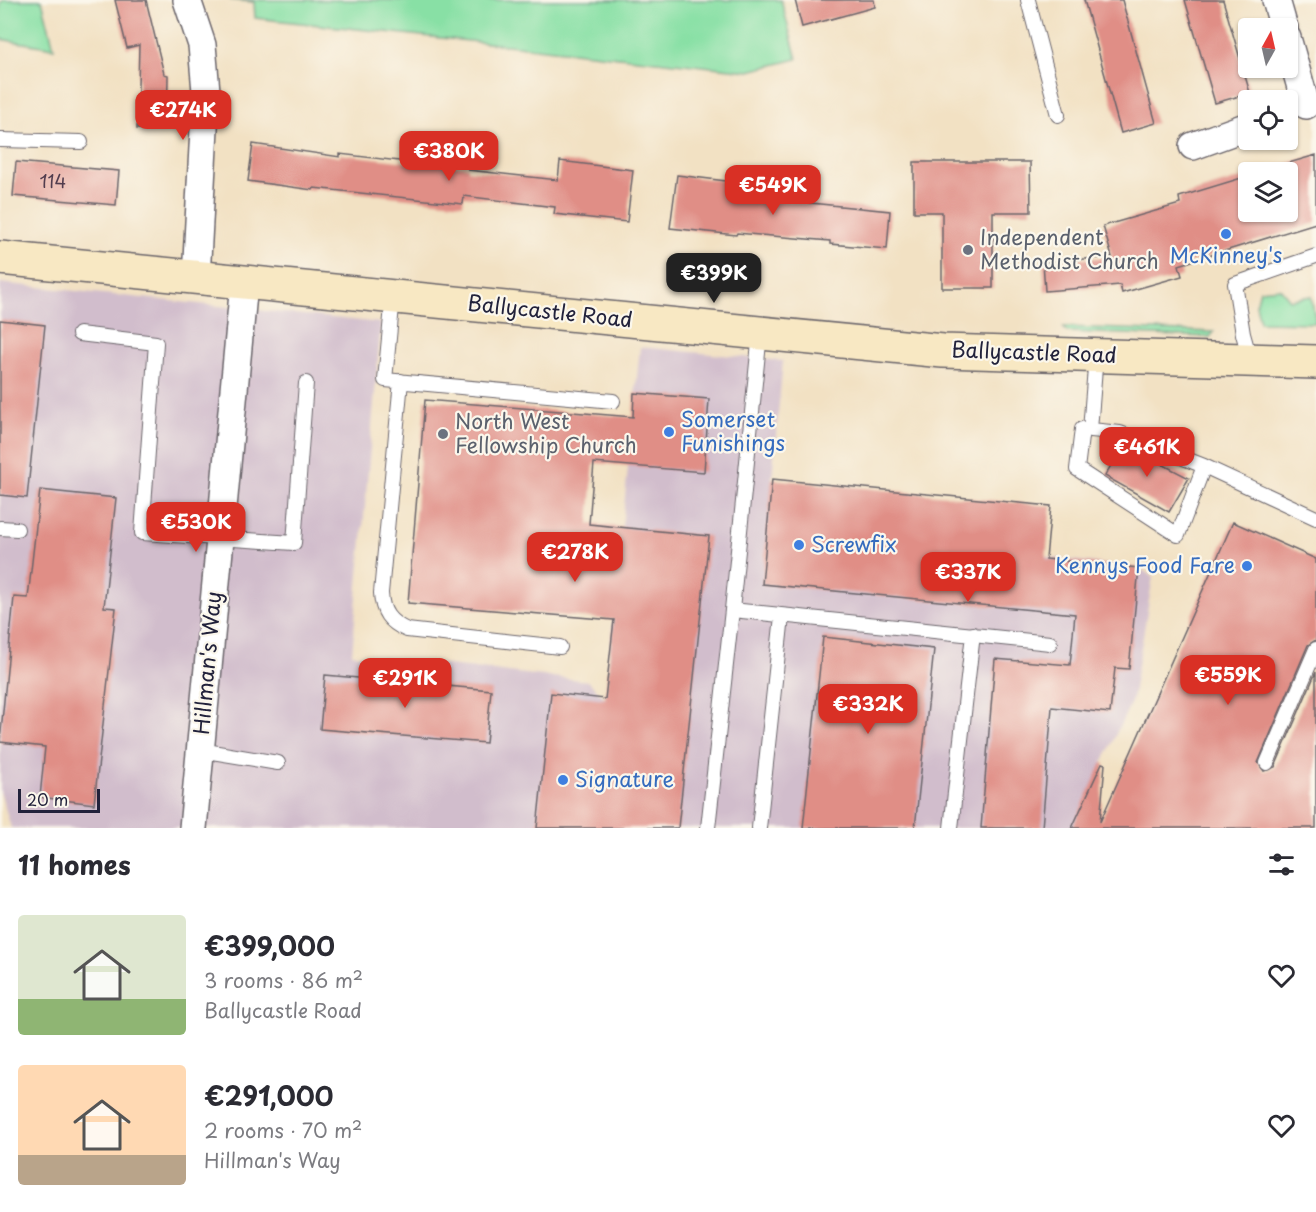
<!DOCTYPE html>
<meta charset="utf-8">
<style>
:root{--surface:#fff;--page:#f7f7f7;--text:#2b2b33;--muted:#7c7c81;--accent:#d93025}
body{margin:0;font-family:"Playpen Sans",sans-serif;background:var(--page);color:var(--text);height:100vh;display:flex;flex-direction:column;font-size:22px;white-space:nowrap}
*{box-sizing:border-box;margin:0}
p{font-size:20px;color:var(--muted)}
.icon{flex:none;width:33px;height:33px;fill:none;stroke:currentColor;stroke-width:2;stroke-linecap:round;stroke-linejoin:round}
.map{position:relative;height:828px;overflow:hidden}
.drawer{display:flex;flex-direction:column;background:var(--surface);flex:1}
.drawer>*{flex:none}
.needle{width:39px;rotate:8deg}
.tools{position:absolute;left:1238px;top:18px;display:grid;gap:12px}
.tools a{display:grid;place-items:center;width:60px;height:60px;border-radius:6px;background:var(--surface);box-shadow:0 2px 4px #0004;font-size:30px}
.scale{position:absolute;left:18px;bottom:15px;width:82px;box-sizing:border-box;padding-left:6px;border:3px solid #22223b;border-top:0;font-size:16px;line-height:21px;white-space:nowrap;color:#22223b;-webkit-text-stroke:4px #fbf7ec;paint-order:stroke}
.price{position:absolute;translate:-50% -51px;padding:0 14px;border-radius:12px;background:var(--accent);color:#fff;font-size:20px;line-height:39px;filter:drop-shadow(0 2px 3px #0008)}
.price::after{content:'';position:absolute;left:50%;top:36px;width:18px;height:14px;margin-left:-9px;background:inherit;clip-path:polygon(0 0,100% 0,50% 100%)}
.price.active{background:#222;color:#fff}
ul{padding:0;list-style:none}
li{display:flex;align-items:center;gap:18px;height:150px;padding:0 18px}
li span{display:grid;place-items:center;flex:none;width:168px;height:120px;border-radius:6px;color:#555}
li>.icon{margin-inline-start:auto}
span .icon{width:72px;height:72px;fill:#fffc;stroke-width:1}
li b{font-size:26px}
h2{display:flex;justify-content:space-between;align-items:center;height:72px;padding:0 18px;font-size:26px}
.map>svg:first-child{display:block}
.industrial{fill:#d1bdcc}
.green{fill:#88e0a5;stroke:#558170;stroke-width:1.5}
.building{fill:#e08e86}
.lines{fill:none;stroke-linecap:round;stroke-linejoin:round}
.service-casing{stroke:#6b656b;stroke-width:16}
.minor-casing{stroke:#6b656b;stroke-width:30}
.secondary-casing{stroke:#6b656b;stroke-width:36}
.service{stroke:#fff;stroke-width:14}
.minor{stroke:#fff;stroke-width:27}
.secondary{stroke:#f8e8c3;stroke-width:33}
.shop-dot{fill:#3f7fe0;stroke:#fbf7ec;stroke-width:2}
.worship-dot{fill:#6b7280;stroke:#fbf7ec;stroke-width:2}
.labels{text-anchor:middle;stroke-width:4.5;stroke-linejoin:round;paint-order:stroke}
.number-label{font-size:18px;fill:#523d4e}
.worship-label{font-size:21px;fill:#5b616d;stroke:#fbf7ec;text-anchor:start}
.shop-label{font-size:21px;fill:#366cbe;stroke:#fbf7ec;text-anchor:start}
.street-label{font-size:21px;fill:#22223b;stroke:#fbf7ec}
</style>
<div class="map">
<svg width="1316" height="828" viewBox="0 0 1316 828">
<rect width="100%" height="100%" fill="#fbf7ec"/>
<filter id="ink" filterUnits="userSpaceOnUse"><feTurbulence type="fractalNoise" baseFrequency=".0167" numOctaves="2"/><feDisplacementMap in="SourceGraphic" scale="12" xChannelSelector="R" yChannelSelector="G"/><feConvolveMatrix kernelMatrix="1 2 1 2 8 2 1 2 1" color-interpolation-filters="sRGB"/></filter>
<filter id="wash" filterUnits="userSpaceOnUse"><feTurbulence type="fractalNoise" baseFrequency=".008" numOctaves="4" result="noise"/><feDisplacementMap in="SourceGraphic" scale="24" xChannelSelector="R" yChannelSelector="G"/><feGaussianBlur stdDeviation="1.35" result="paint"/><feColorMatrix in="noise" values="0 0 0 0 0 0 0 0 0 0 0 0 0 0 0 0 0 1.4 0 .05"/><feComposite in="paint" operator="in"/></filter>
<g filter="url(#wash)">
<rect width="100%" height="100%" fill="#f2e1c3"/>
<path class="industrial" d="M 0,283 L 381,323 L 352,654 L 588,681 L 605,698 L 640,347 L 783,361 L 762,584 L 1041,611 L 1046,557 L 1139,568 L 1153,577 L 1132,700 L 1072,828 L 11,828 L 0,791 Z"/>
<path class="green" d="M 4,0 L 42,0 L 54,48 L 0,39 L 0,4 Z
M 230,0 L 781,0 L 797,59 L 749,71 L 255,18 L 254,2 Z
M 1280,288 L 1290,300 L 1311,296 L 1316,323 L 1260,322 L 1256,305 L 1260,290 Z
M 1063,327 L 1214,332 L 1210,337 L 1067,332 Z"/>
<g id="blocks">
<path class="building" d="M 115,0 L 146,0 L 164,74 L 168,75 L 167,129 L 137,129 L 139,45 L 127,48 Z
M 795,0 L 874,0 L 875,7 L 802,27 Z
M 1084,0 L 1122,0 L 1156,123 L 1121,133 Z
M 1185,0 L 1223,0 L 1250,93 L 1215,103 Z
M 253,144 L 340,157 L 340,154 L 416,163 L 416,160 L 468,167 L 468,170 L 558,180 L 560,161 L 633,170 L 627,222 L 554,214 L 555,207 L 464,196 L 463,204 L 314,188 L 313,190 L 248,181 Z
M 1316,155 L 1316,223 L 1179,265 L 1182,276 L 1122,293 L 1120,285 L 1045,291 L 1043,262 L 1112,257 L 1103,226 L 1180,204 L 1179,197 L 1248,176 L 1248,212 L 1287,212 L 1287,172 L 1258,172 Z
M 16,162 L 119,171 L 116,205 L 13,196 Z
M 914,162 L 1030,162 L 1031,212 L 993,212 L 993,288 L 942,288 L 942,212 L 914,212 Z
M 677,175 L 742,183 L 741,196 L 890,211 L 887,249 L 830,244 L 830,241 L 737,233 L 736,235 L 670,228 Z
M 0,320 L 45,325 L 27,498 L 0,495 Z
M 634,393 L 709,399 L 704,472 L 594,463 L 589,524 L 709,536 L 678,828 L 537,828 L 551,693 L 605,699 L 614,620 L 408,603 L 425,400 L 633,417 Z
M 1123,444 L 1189,478 L 1169,512 L 1105,476 Z
M 772,479 L 1051,506 L 1046,559 L 1139,568 L 1129,669 L 1115,668 L 1110,713 L 1052,707 L 1042,828 L 981,828 L 995,659 L 1070,665 L 1075,614 L 762,584 Z
M 40,490 L 116,498 L 104,607 L 116,608 L 94,804 L 40,797 L 45,747 L 0,742 L 14,597 L 28,598 Z
M 1233,522 L 1316,559 L 1316,640 L 1308,645 L 1258,763 L 1264,771 L 1275,767 L 1316,672 L 1316,828 L 1072,828 L 1102,763 L 1105,764 L 1100,822 Z
M 823,637 L 934,649 L 915,828 L 803,828 Z
M 325,675 L 491,690 L 486,743 L 320,729 Z"/>
</g>
</g>
<g filter="url(#ink)">
<use href="#blocks" fill-opacity="0" stroke="#6b656b" stroke-width="1.5"/>
<g class="lines">
<defs>
<path id="service" d="M 1028,0 L 1058,115
M 0,140 L 81,142
M 393,296 L 385,380 L 613,401
M 760,333 L 732,610 L 1050,643
M 79,334 L 156,343 L 142,533 L 294,543 L 306,383
M 1250,359 L 1243,334 L 1235,284 L 1316,256
M 401,381 L 381,593 C 382,612 389,622 407,630 L 560,647
M 1090,430 L 1096,355
M 1204,466 L 1178,535 L 1077,469 L 1082,429 L 1120,433 L 1204,466 L 1316,518
M 0,528 L 17,529
M 200,750 L 278,763
M 1267,763 L 1316,649
M 708,828 L 732,610
M 759,828 L 782,616
M 951,828 L 973,634"/>
<path id="minor" d="M 187,0 L 202,45 L 206,91 L 196,278
M 1276,0 L 1284,28
M 1287,38 L 1306,105
M 1193,146 L 1248,126
M 193,828 L 244,283"/>
<path id="secondary" d="M 0,258 L 943,351 L 1316,362"/>
</defs>
<use href="#service" class="service-casing"/>
<use href="#minor" class="minor-casing"/>
<use href="#secondary" class="secondary-casing"/>
<use href="#service" class="service"/>
<use href="#minor" class="minor"/>
<use href="#secondary" class="secondary"/>
</g>
</g>
<g class="shop-dot">
<circle cx="1226" cy="234" r="6"/>
<circle cx="669" cy="432" r="6"/>
<circle cx="799" cy="545" r="6"/>
<circle cx="1247" cy="566" r="6"/>
<circle cx="563" cy="780" r="6"/>
</g>
<g class="worship-dot">
<circle cx="968" cy="250" r="6"/>
<circle cx="443" cy="434" r="6"/>
</g>
<g class="labels">
<g class="number-label">
<text x="53" y="188">114</text>
</g>
<g class="worship-label">
<text x="980" y="245">Independent<tspan x="980" dy="24">Methodist Church</tspan></text>
<text x="455" y="429">North West<tspan x="455" dy="24">Fellowship Church</tspan></text>
</g>
<g class="shop-label">
<text x="1226" y="263" text-anchor="middle">McKinney's</text>
<text x="681" y="427">Somerset<tspan x="681" dy="24">Funishings</tspan></text>
<text x="811" y="552">Screwfix</text>
<text x="1235" y="573" text-anchor="end">Kennys Food Fare</text>
<text x="575" y="787">Signature</text>
</g>
<g class="street-label">
<text transform="translate(550 312) rotate(6)" y="7">Ballycastle Road</text>
<text transform="translate(1034 353) rotate(2)" y="7">Ballycastle Road</text>
<text transform="translate(208 663) rotate(-85)" y="7">Hillman's Way</text>
</g>
</g>
</svg>
<div class="tools">
<a><svg class="needle" viewBox="-14 -14 28 28"><path d="M0-13l5 13h-10z" fill="#e53935"/><path d="M0 13l5-13h-10z" fill="#7c7c81"/></svg></a>
<a><svg class="icon" aria-label="locate" viewBox="0 0 24 24"><circle cx="12" cy="12" r="6"/><path d="M12 2v4M12 18v4M2 12h4M18 12h4"/></svg></a>
<a><svg class="icon" aria-label="layers" viewBox="0 0 24 24"><path d="M12 4l9 5-9 5-9-5zM3 14l9 5 9-5"/></svg></a>
</div>
<div class="scale">20 m</div>
<b class="price" style="left:183px;top:141px">€274K</b>
<b class="price" style="left:449px;top:182px">€380K</b>
<b class="price" style="left:773px;top:216px">€549K</b>
<b class="price active" style="left:714px;top:304px">€399K</b>
<b class="price" style="left:1147px;top:478px">€461K</b>
<b class="price" style="left:196px;top:553px">€530K</b>
<b class="price" style="left:575px;top:583px">€278K</b>
<b class="price" style="left:968px;top:603px">€337K</b>
<b class="price" style="left:1228px;top:706px">€559K</b>
<b class="price" style="left:405px;top:709px">€291K</b>
<b class="price" style="left:868px;top:735px">€332K</b>
</div>
<section class="drawer">
<h2>11 homes<svg class="icon" aria-label="filters" viewBox="0 0 24 24"><path d="M4 7h16M4 17h16"/><circle cx="9" cy="7" r="2"/><circle cx="15" cy="17" r="2"/></svg></h2>
<ul>
<li><span style="background:linear-gradient(#dfe7d0 70%,#8fb573 0)"><svg class="icon" aria-label="home" viewBox="0 0 24 24"><path d="M3 11l9-7 9 7M6 9v11h12V9"/></svg></span><div><b>€399,000</b><p>3 rooms · 86 m²</p><p>Ballycastle Road</p></div><svg class="icon" aria-label="heart" viewBox="0 0 24 24"><path d="M12 20l-8-8c-3-5 5-10 8-4 3-6 11-1 8 4z"/></svg></li>
<li><span style="background:linear-gradient(#ffd9b3 75%,#b9a48a 0)"><svg class="icon" aria-label="home" viewBox="0 0 24 24"><path d="M3 11l9-7 9 7M6 9v11h12V9"/></svg></span><div><b>€291,000</b><p>2 rooms · 70 m²</p><p>Hillman's Way</p></div><svg class="icon" aria-label="heart" viewBox="0 0 24 24"><path d="M12 20l-8-8c-3-5 5-10 8-4 3-6 11-1 8 4z"/></svg></li>
</ul>
</section>
